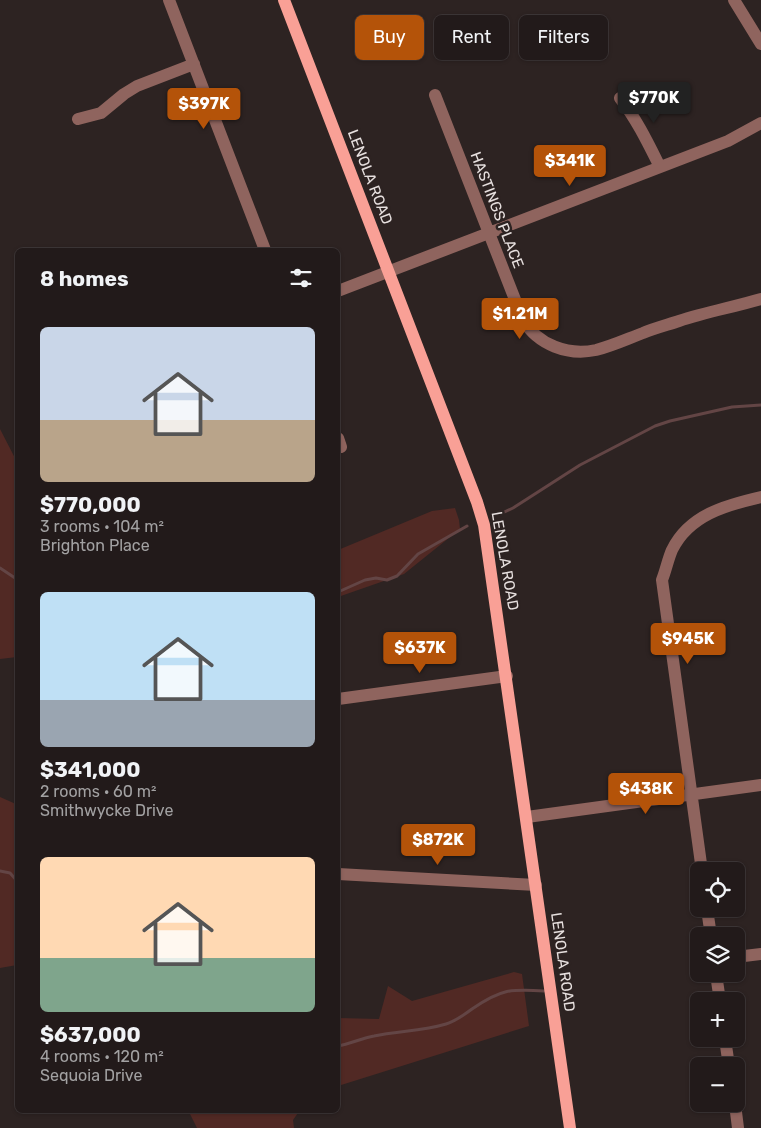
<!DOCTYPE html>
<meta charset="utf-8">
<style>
:root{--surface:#221a1a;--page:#2a2323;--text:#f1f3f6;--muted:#a2a1a2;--line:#3f3839;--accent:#b45309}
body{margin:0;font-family:Rubik,sans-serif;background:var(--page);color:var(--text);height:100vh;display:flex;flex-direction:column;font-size:19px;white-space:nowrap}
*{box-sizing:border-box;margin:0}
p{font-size:16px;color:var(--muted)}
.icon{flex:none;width:28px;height:28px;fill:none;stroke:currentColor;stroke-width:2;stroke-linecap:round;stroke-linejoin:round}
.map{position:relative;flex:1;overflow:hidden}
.drawer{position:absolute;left:15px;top:248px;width:325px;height:865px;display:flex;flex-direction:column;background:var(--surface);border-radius:8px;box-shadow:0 1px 4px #0004,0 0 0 1px var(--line)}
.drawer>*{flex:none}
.top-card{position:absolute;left:355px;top:15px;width:330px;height:45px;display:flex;gap:10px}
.buttons{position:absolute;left:690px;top:862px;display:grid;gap:10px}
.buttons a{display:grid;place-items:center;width:55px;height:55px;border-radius:8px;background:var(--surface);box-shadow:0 1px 4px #0004,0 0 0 1px var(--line);font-size:25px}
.price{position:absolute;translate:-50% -42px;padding:0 11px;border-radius:5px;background:var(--accent);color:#fff;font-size:16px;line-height:32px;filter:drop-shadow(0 1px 2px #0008)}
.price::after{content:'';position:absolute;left:50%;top:30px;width:15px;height:11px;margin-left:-8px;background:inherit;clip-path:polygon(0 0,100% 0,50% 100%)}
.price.active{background:#222;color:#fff}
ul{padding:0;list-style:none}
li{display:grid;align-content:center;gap:10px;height:265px;padding:0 25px}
li span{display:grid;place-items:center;height:155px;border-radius:8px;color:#555}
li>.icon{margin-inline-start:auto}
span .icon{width:90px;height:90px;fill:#fffc;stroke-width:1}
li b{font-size:21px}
h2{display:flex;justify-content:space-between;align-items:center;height:60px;padding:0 25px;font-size:21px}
.chip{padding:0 18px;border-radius:8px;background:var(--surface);box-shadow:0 1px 4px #0004,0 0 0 1px var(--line);font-size:18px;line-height:45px}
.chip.active{background:var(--accent);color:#fff}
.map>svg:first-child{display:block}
.green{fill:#512924}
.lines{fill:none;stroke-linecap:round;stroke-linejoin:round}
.stream{stroke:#634545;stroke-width:3}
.minor{stroke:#8f645e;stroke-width:12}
.major{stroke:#f9a096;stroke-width:12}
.labels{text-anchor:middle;stroke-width:5;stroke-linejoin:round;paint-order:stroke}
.street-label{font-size:15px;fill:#e7e0df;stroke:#2d2322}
</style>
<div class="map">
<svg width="761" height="1128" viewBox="0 0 761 1128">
<rect width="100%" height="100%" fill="#2d2322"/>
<path class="green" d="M 0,429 L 17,462 L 17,657 L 0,659 Z
M 455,508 L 459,520 L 460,529 L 404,574 L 338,597 L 338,550 L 432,511 Z
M 0,797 L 18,805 L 17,965 L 0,968 Z
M 514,972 L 522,974 L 529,1026 L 338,1086 L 338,1018 L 379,1019 L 388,986 L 412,1001 Z
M 188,1110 L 300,1110 L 293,1120 L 294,1128 L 197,1128 Z"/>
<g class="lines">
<path class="stream" d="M 500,514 L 513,508 L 580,465 L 655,426 L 670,421 L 732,407 L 761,405
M 0,568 L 18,580
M 338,592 L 365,580 L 376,578 L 387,580 L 397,576 L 418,554 L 467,526
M 0,871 L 10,873 L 18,882
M 338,1046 C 350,1044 362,1038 374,1036 C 398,1031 423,1031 446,1024 C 456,1021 464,1015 472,1009 C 501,989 510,989 544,991"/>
<path class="minor" d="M 169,0 L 265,250
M 734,0 L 761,44
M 435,95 L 523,320 C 538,345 568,356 596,350 C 612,346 627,339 643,333 C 655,328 667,325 679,321 C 706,312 734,307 761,299
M 620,98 C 637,120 648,143 660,167
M 78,119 L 101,113 L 124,94 L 137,86 L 194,64
M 338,291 L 728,141 L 761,123
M 338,438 L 341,447
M 338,699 L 507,676
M 527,817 L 761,785
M 702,871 L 662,580 C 666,570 668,559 672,550 C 689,515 726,505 761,497
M 338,874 L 536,885
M 707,909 L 711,936
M 736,957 L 761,954
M 716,974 L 720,1001
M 725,1039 L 729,1066
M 735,1104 L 738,1128"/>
<path class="major" d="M 284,0 L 477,502 L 484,525 L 570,1128"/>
</g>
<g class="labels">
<g class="street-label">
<text transform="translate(370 177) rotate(69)" y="5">LENOLA ROAD</text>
<text transform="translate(497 210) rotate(69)" y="5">HASTINGS PLACE</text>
<text transform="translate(505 561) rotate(80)" y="5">LENOLA ROAD</text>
<text transform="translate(563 962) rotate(82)" y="5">LENOLA ROAD</text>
</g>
</g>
</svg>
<div class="buttons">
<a><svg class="icon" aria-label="locate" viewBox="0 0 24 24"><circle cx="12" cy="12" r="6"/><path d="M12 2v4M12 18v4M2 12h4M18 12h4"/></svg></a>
<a><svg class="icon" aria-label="layers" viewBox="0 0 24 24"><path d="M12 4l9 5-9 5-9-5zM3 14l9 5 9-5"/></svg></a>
<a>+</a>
<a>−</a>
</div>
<b class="price active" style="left:654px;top:124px">$770K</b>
<b class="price" style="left:204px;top:130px">$397K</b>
<b class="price" style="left:570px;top:187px">$341K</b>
<b class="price" style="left:520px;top:340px">$1.21M</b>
<b class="price" style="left:688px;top:665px">$945K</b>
<b class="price" style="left:420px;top:674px">$637K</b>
<b class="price" style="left:646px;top:815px">$438K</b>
<b class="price" style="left:438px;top:866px">$872K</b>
<div class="top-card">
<a class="chip active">Buy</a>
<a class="chip">Rent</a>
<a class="chip">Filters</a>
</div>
<section class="drawer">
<h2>8 homes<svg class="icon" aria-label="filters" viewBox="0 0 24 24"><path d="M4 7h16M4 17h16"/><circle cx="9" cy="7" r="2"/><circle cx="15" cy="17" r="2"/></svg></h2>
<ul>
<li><span style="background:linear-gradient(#c9d6e8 60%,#b9a48a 0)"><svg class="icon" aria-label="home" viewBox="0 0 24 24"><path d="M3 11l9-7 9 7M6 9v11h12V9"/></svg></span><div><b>$770,000</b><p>3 rooms · 104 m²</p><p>Brighton Place</p></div></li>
<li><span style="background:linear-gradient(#bfe0f5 70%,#9aa5b1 0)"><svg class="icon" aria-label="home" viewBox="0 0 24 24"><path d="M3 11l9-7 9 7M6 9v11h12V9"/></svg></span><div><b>$341,000</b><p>2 rooms · 60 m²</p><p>Smithwycke Drive</p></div></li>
<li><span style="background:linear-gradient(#ffd9b3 65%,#7fa58c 0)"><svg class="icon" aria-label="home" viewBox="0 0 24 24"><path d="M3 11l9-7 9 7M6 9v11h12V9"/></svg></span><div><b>$637,000</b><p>4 rooms · 120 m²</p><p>Sequoia Drive</p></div></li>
</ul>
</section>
</div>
